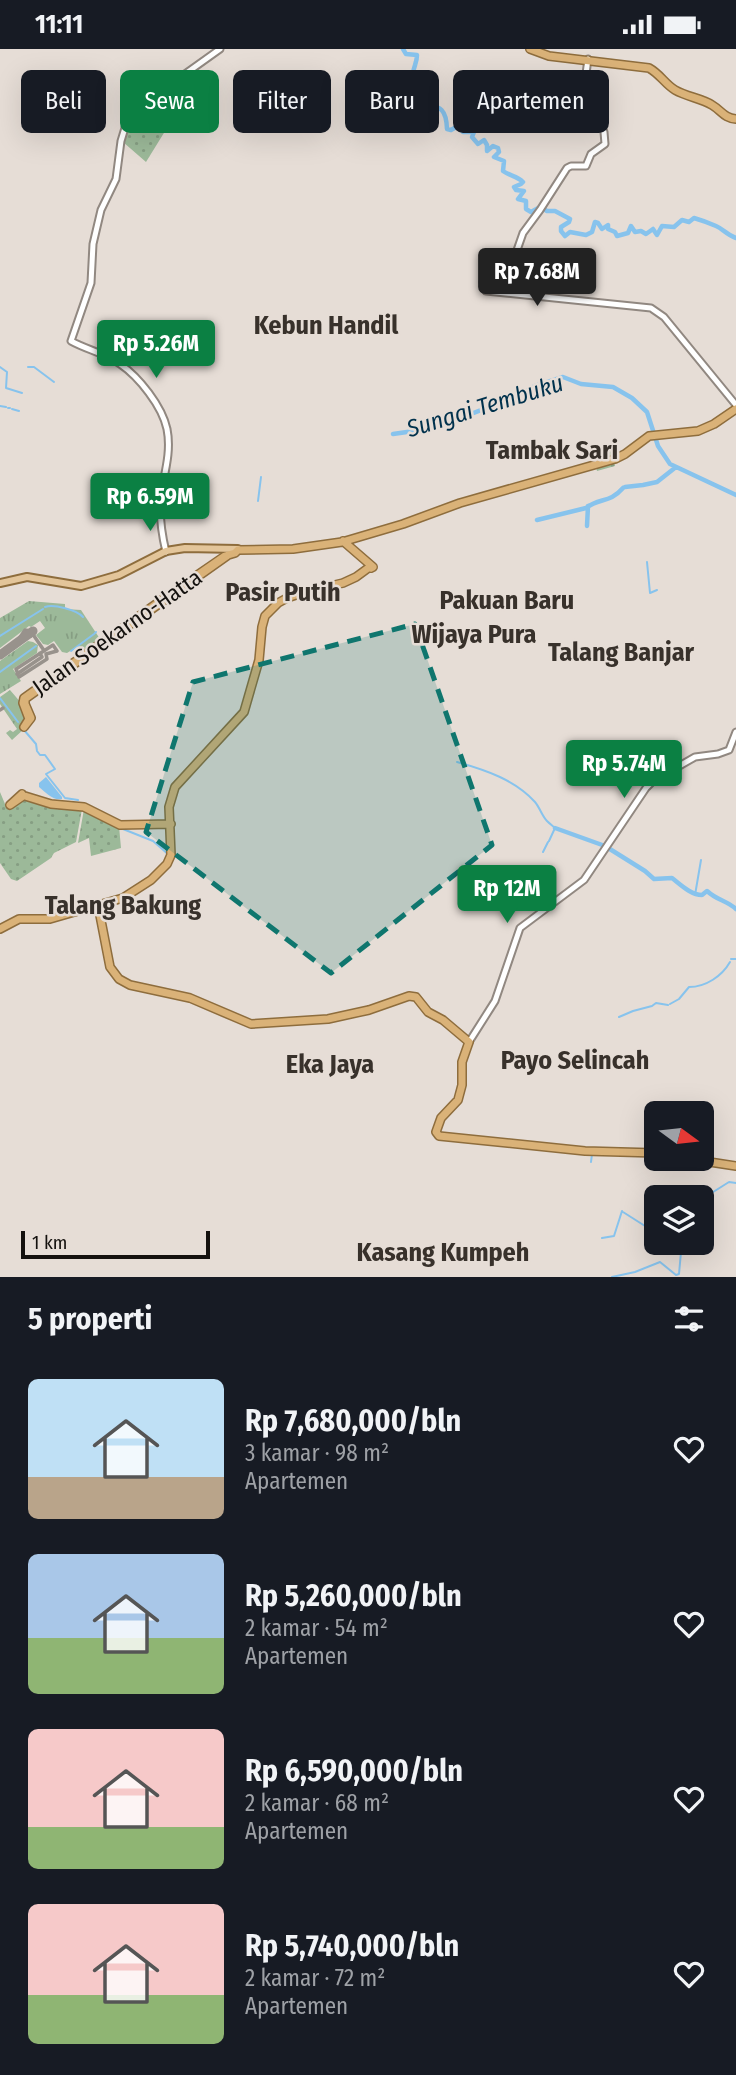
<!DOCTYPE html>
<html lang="id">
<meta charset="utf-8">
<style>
:root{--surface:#171b24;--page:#20242c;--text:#f1f3f6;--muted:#9ea1a6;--accent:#0b8043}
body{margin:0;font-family:"Fira Sans Condensed",sans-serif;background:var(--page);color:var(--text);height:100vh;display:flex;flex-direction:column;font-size:26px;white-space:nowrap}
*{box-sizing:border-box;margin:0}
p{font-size:23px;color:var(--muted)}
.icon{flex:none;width:38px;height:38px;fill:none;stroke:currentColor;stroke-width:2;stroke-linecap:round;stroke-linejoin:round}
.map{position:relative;height:1228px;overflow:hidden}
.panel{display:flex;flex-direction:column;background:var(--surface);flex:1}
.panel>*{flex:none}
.banner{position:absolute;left:21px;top:21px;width:695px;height:63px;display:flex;gap:14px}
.needle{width:46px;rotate:105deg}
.buttons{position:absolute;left:644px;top:1052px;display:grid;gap:14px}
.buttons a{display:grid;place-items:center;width:70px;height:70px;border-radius:10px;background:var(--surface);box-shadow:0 7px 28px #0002;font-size:35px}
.scale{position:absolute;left:21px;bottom:18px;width:189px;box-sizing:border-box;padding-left:7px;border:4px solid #14110e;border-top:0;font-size:19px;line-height:24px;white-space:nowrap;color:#14110e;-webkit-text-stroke:5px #e6ddd6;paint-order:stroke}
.price{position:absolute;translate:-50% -60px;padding:0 16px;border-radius:7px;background:var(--accent);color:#fff;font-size:23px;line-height:46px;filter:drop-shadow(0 2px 4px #0008)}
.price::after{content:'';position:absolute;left:50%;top:42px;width:21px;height:16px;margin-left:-10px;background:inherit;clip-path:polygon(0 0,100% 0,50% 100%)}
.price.selected{background:#222;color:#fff}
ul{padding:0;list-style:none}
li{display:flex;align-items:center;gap:21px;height:175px;padding:0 28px}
li span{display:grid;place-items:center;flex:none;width:196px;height:140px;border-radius:10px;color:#555}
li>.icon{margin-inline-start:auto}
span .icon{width:84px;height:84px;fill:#fffc;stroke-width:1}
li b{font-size:30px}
h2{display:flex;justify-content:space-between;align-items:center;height:84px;padding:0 28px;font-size:30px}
.chip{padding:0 24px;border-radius:10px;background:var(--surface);box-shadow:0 7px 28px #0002;font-size:24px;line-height:63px}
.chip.selected{background:var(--accent);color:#fff}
.status{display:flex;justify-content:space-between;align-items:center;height:49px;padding:0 35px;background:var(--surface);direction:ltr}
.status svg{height:19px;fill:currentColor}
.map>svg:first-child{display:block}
.grass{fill:url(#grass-tufts)}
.park{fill:url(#park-dots)}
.water{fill:#87c3ed}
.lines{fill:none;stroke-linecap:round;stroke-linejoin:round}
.stream{stroke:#87c3ed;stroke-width:2}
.river{stroke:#87c3ed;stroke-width:4.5}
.taxiway{stroke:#98928c;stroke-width:3.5}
.runway{stroke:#98928c;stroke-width:9}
.secondary-casing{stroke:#918881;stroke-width:9}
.primary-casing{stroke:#8e6d3d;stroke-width:10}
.trunk-casing{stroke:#8e6d3d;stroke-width:10}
.secondary{stroke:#fff;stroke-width:5}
.primary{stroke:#e3c59a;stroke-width:6}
.trunk{stroke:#dab278;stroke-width:7}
.marked{fill:#0f766e;fill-opacity:0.2;stroke:#0f766e;stroke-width:5;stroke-dasharray:14 9;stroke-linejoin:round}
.labels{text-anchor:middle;stroke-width:5;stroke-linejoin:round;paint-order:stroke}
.street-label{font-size:23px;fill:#14110e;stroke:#e6ddd6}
.water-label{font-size:24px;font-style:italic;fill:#00314c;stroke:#e6ddd6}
.quarter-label{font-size:26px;font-weight:bold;fill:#38312b;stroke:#e6ddd6}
</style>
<div class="status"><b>11:11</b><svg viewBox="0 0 49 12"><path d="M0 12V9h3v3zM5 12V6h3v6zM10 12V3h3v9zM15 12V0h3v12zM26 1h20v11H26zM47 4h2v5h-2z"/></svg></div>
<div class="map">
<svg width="736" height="1228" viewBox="0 0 736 1228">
<defs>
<pattern id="grass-tufts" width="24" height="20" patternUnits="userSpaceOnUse" patternTransform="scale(1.75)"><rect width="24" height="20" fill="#9cb999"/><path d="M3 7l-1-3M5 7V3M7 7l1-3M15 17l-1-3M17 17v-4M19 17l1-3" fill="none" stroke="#869e83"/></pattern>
<pattern id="park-dots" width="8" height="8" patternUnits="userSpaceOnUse" patternTransform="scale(1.75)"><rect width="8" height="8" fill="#9cb999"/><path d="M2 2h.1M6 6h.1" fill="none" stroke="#869e83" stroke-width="1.8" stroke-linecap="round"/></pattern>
</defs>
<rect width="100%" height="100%" fill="#e6ddd6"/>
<path class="grass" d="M 29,552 L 65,555 L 65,560 L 81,561 L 102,593 L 81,605 L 75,599 L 67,604 L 62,603 L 54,592 L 48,596 L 43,595 L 36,586 L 45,579 L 40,572 L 31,578 L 29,577 L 0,599 L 0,569 Z
M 28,592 L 33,593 L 38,596 L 37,604 L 13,620 L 21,632 L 0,645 L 0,612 Z
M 10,641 L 22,655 L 28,669 L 24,680 L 12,691 L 6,684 L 10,681 L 13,683 L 17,680 L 0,655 L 0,648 Z"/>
<path class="park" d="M 187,27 L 204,53 L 168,79 L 149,54 Z
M 148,56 L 167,79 L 146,113 L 123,93 L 134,67 Z
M 611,400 L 615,417 L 597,422 L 593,405 Z
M 0,743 L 5,755 L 8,757 L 26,749 L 82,760 L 76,793 L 54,804 L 51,809 L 17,832 L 11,830 L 0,814 Z
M 84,760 L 119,777 L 121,799 L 91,807 L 89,789 L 78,794 Z"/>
<path class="water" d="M 46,728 L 62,748 L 62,750 C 53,752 45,743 39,738 L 39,734 Z"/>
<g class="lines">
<path class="stream" d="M 0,318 L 7,323 L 6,339 L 22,344
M 28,318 L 34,318 L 54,333
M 0,357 L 6,358
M 8,359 L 10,359
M 12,360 L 19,362
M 258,452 L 261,428
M 647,513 L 650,544 L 657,541
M 45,558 C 54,555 77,561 83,568
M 95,584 L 96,583
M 0,587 L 43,560
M 71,602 L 94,585
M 0,623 L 36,597
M 0,649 L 18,673
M 24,681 L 36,695 L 37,702 L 40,706 L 45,706 L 55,720 L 46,725 L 65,749 L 78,751
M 457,713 C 486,721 515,731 535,753 C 540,759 542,767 547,772 C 550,775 553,777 555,779 L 549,792
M 123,780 L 153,792 L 169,806
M 543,803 L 548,793
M 695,846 L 701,811
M 731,910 L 736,910
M 670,955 L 679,950 L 689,938 C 706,938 722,927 730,913
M 619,968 L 633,962 L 652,957 L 656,954 L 668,956
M 591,1113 L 592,1105
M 702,1150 L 729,1133 L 736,1134
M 623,1163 L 656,1184
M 602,1189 L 614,1187 L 622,1162
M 612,1228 L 635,1223 L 660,1213 L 676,1226 L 679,1225 L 681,1203 L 669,1194"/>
<path class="river" d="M 403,0 L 406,5 L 417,6 C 417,13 414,17 413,24 L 410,27 L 412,34 L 410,39 L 412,44 L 411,50 C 431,62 446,49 447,80 L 451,81 L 458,77 L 463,83 L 474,83 L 472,88 L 478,95 L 484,91 L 487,96 L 487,102 L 493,97 L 498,99 L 499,103 L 494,108 L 504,112 L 503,122 C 510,127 517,127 523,133 L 521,135 L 514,138 L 516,141 L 524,142 L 518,150 L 526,152 L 526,160 L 531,163 L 540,158 L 547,162 L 555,162 L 570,170 L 569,173 L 561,178 L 561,182 L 565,187 L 570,183 L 586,186 L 592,183 L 595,173 L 598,174 L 602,180 L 608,176 L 608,180 L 615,183 L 617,187 L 628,184 L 631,177 L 635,183 L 641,182 L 646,185 L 653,180 L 657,186 L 662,177 L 674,178 L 682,171 L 689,173 L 694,169 C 701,171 709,174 716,177 C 723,180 727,186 736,189
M 393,385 L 428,380 L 453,372 L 517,347 L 535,337 L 563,328 L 581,335 L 613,338 L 632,349 L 647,363 L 658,397 L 670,415 L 736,446
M 625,438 L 643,436 L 657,433 L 676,418
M 537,471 L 586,459 C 600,448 609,455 623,439
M 587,477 L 588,457
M 555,779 L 605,797 L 645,822 L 654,830 L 672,829 C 681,836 691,846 702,846 L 707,842 C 718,852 726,851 736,860"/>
<path class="taxiway" d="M 32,584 L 43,600
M 53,596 L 57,602 L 46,605 L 47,610 L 19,628 L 16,620 Z
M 7,601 L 16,594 L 25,581 L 31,582 L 31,587 L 21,590
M 17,625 L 42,608 L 40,604
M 0,661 L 3,659"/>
<path class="runway" d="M 0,606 L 33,582"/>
<defs>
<path id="secondary" d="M 588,10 L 585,32 L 604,83 L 605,95 L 591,105 L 586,117 L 571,117 L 567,119 L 540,161 L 523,184 L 516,204 L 488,226 L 483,233 L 486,242 L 651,259 L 664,268 L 736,356
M 166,503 C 161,482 158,460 162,439 C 166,419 171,400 167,380 C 162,357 139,328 120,315 C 105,304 87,301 71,292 L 91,234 L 93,195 L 101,161 L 116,130 L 121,92 L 128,69 L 136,60 L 220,0
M 469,993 L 495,952 L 520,879 L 584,831 L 646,739 L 653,732 L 695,708 L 718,705 L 729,701 L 736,683"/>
<path id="primary" d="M 0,534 L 27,528 L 81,537 L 119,526 L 166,502 L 185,499 L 238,500"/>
<path id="trunk" d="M 530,0 L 549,7 L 649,19 C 660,25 665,35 675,41 C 687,48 701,49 712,56 C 722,62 724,69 736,70
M 343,492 L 373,518 L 371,519
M 227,507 L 25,650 L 25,655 L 31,669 L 24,678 L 29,670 L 23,654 L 24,649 L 177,540 L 225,507 L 235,504 L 238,501 L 293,500 L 342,493 L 403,475 L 460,454 L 615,410 L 625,405 L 649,387 L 698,382 L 714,375 L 736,360
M 22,745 L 10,756 L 23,747
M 25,747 L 51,755 L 84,758 L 120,776 L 171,775
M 98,856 L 110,918 L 119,930 L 130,936 L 190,949 L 251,975 L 328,970 L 369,961 L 409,947 L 416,948 L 428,963 L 443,971 L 469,993 L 462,1013 L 462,1036 L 458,1051 L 441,1069 L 436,1083 L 439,1087 L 585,1102 L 656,1104
M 0,880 L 19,870 L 50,870 L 123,849 L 151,831 L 167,815 L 171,806 L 169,758 L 175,738 L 244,663 L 259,611 L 262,578 L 265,567 L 278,554 L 287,549 L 305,543 L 343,534 L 356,528 L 371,517
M 690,1110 L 736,1117"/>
</defs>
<use href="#secondary" class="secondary-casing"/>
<use href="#primary" class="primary-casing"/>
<use href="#trunk" class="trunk-casing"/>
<use href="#secondary" class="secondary"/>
<use href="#primary" class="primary"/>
<use href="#trunk" class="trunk"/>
</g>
<path class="marked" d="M 415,575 L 492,796 L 331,924 L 146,783 L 193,633 Z"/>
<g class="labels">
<g class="street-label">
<text transform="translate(117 583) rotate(-35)" y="8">Jalan Soekarno-Hatta</text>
</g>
<g class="water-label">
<text transform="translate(485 357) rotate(-17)" y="8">Sungai Tembuku</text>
</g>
<g class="quarter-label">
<text x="326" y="285">Kebun Handil</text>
<text x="552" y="410">Tambak Sari</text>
<text x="283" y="552">Pasir Putih</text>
<text x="507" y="560">Pakuan Baru</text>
<text x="474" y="594">Wijaya Pura</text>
<text x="621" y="612">Talang Banjar</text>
<text x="123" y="865">Talang Bakung</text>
<text x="575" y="1020">Payo Selincah</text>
<text x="330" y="1024">Eka Jaya</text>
<text x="443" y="1212">Kasang Kumpeh</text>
</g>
</g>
</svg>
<div class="buttons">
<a><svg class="needle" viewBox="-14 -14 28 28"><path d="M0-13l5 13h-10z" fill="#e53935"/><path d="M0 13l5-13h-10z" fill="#9ea1a6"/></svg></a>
<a><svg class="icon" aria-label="layers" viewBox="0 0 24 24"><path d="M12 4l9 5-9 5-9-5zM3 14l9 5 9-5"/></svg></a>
</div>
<div class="scale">1 km</div>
<b class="price selected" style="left:537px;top:259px">Rp 7.68M</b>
<b class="price" style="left:156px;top:331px">Rp 5.26M</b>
<b class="price" style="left:150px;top:484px">Rp 6.59M</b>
<b class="price" style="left:624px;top:751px">Rp 5.74M</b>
<b class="price" style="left:507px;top:876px">Rp 12M</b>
<div class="banner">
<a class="chip">Beli</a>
<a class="chip selected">Sewa</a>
<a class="chip">Filter</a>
<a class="chip">Baru</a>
<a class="chip">Apartemen</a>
</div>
</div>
<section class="panel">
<h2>5 properti<svg class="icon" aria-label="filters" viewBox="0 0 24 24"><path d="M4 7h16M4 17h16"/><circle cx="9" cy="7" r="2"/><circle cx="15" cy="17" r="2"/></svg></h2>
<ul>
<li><span style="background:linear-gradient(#bfe0f5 70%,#b9a48a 0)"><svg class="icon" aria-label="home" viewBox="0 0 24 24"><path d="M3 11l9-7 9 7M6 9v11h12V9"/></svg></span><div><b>Rp 7,680,000/bln</b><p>3 kamar · 98 m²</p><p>Apartemen</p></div><svg class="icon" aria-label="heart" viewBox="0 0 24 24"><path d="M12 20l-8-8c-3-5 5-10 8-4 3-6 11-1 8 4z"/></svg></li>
<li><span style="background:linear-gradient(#a9c7e8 60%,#8fb573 0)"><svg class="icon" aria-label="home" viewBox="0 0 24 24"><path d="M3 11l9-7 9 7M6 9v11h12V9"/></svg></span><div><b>Rp 5,260,000/bln</b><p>2 kamar · 54 m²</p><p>Apartemen</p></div><svg class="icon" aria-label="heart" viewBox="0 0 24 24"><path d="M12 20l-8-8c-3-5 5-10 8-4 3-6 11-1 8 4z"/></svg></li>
<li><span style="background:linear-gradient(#f6c9c9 70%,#8fb573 0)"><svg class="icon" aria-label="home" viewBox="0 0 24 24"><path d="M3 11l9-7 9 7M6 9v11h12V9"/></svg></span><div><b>Rp 6,590,000/bln</b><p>2 kamar · 68 m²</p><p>Apartemen</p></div><svg class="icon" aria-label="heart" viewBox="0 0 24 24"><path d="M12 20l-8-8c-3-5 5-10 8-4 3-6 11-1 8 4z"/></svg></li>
<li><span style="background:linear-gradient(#f6c9c9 65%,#8fb573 0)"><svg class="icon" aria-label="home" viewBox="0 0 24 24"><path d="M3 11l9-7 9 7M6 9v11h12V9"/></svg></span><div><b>Rp 5,740,000/bln</b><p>2 kamar · 72 m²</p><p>Apartemen</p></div><svg class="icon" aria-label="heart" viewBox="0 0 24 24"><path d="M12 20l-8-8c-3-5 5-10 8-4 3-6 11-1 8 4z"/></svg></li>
</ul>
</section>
